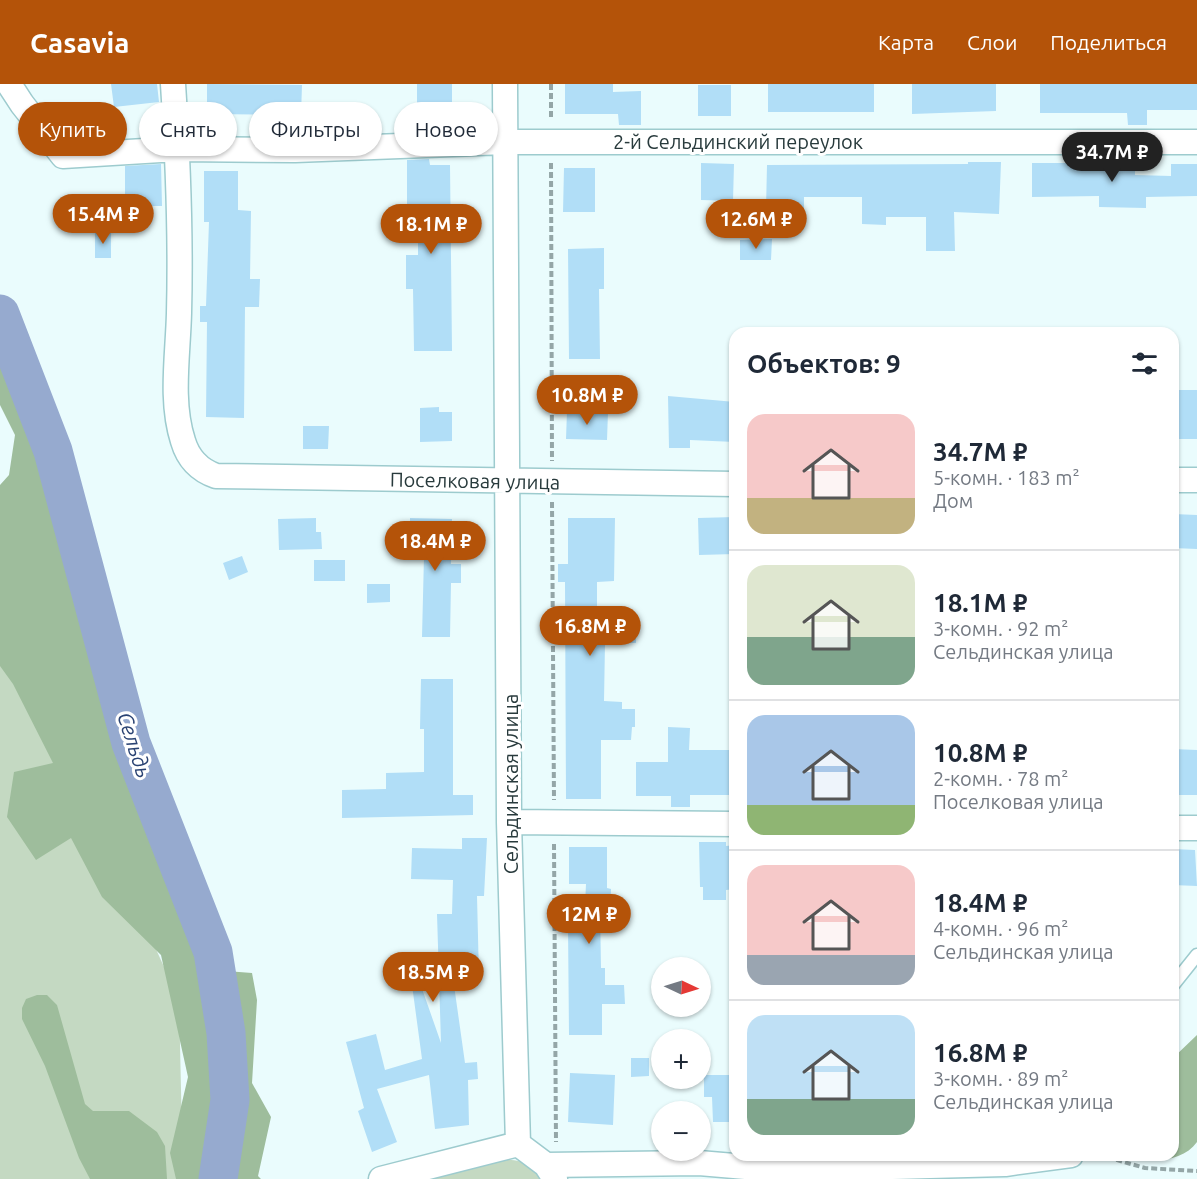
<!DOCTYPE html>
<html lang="ru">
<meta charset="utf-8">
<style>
:root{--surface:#fff;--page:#f6f6f7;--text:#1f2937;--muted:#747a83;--line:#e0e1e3;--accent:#b45309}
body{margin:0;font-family:Ubuntu,sans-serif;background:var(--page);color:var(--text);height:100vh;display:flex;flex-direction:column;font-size:22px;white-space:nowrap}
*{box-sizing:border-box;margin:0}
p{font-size:20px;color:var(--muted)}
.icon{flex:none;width:33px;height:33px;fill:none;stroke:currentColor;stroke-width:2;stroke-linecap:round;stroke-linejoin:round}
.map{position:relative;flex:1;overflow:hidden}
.side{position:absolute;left:729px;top:243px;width:450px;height:834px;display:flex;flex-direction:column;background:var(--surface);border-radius:18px;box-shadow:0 2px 4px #0004}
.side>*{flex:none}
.guide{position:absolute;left:18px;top:18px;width:570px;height:54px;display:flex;gap:12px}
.needle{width:39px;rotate:94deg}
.buttons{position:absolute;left:651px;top:873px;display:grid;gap:12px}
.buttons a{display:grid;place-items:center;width:60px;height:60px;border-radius:50%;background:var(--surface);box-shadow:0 2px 4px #0004;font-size:30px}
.price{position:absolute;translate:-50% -51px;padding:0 14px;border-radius:21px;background:var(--accent);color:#fff;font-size:20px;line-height:39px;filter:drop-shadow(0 2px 3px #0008)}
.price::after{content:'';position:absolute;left:50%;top:36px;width:18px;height:14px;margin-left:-9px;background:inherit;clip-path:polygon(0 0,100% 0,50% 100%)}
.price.current{background:#222;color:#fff}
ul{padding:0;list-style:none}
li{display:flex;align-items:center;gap:18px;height:150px;padding:0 18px}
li+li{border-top:2px solid var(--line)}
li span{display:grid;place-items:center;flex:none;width:168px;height:120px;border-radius:18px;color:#555}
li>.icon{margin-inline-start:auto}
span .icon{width:72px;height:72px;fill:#fffc;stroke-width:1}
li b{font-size:26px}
h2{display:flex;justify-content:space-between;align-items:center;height:72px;padding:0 18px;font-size:26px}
.chip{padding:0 21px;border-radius:27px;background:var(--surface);box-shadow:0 2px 4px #0004;font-size:21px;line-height:54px}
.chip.current{background:var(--accent);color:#fff}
header{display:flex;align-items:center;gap:36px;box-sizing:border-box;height:84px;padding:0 30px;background:var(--accent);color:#fff}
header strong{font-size:28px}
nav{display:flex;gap:33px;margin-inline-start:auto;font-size:21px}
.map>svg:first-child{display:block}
.green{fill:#c4d9c2}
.forest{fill:#9ebd9c}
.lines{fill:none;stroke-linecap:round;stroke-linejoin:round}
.river{stroke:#96aacf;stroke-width:39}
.building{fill:#b1def7}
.lane-casing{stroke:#9dcbce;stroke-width:15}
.street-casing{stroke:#9dcbce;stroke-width:27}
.path{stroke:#94a6a7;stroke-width:4;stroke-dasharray:6 3;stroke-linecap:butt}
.lane{stroke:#fff;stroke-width:12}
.street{stroke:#fff;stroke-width:24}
.labels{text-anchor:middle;stroke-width:6;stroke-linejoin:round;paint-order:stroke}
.street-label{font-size:20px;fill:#283a3c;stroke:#fff}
.water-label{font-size:21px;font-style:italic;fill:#2a4373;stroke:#fff}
</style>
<header>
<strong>Casavia</strong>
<nav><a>Карта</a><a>Слои</a><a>Поделиться</a></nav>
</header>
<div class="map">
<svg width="1197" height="1095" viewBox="0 0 1197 1095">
<rect width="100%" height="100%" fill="#eafcfd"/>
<path class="green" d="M 0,458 L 69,673 L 179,916 L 183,1095 L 0,1095 Z
M 507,1076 C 525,1076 532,1082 543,1095 L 415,1095 Z"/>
<path class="forest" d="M 0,230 L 53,367 L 131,659 L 213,868 L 226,887 L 252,889 L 257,916 L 252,999 L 271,1033 L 258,1092 L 261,1095 L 176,1095 L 170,1069 L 188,993 L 161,871 L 102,813 L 71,754 L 36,776 L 7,733 L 14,688 L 53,679 L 13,600 L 0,582 L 0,401 L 9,391 L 15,351 L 0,321 Z
M 37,911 L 47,911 L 57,921 L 85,1020 L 93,1027 L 129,1027 L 157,1048 L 165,1062 L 167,1095 L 90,1095 L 79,1074 L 45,982 L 22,935 L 22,924 L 26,915 Z
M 1197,951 L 1197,1058 C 1182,1079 1147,1080 1125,1071 L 1173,1071 L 1173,974 Z"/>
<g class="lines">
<path class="river" d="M 0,230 L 53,367 L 131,659 L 213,868 L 226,949 L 230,1016 L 218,1095"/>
</g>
<path class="building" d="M 111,0 L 157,0 L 159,18 L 114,23 Z
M 207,0 L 302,1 L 301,31 L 207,30 Z
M 417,0 L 452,0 L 452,31 L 417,31 Z
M 565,0 L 613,0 L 613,8 L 641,7 L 641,41 L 619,41 L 618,30 L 565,30 Z
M 768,0 L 874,0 L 874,28 L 768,28 Z
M 912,0 L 996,0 L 996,27 L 912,30 Z
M 1040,0 L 1197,0 L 1197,26 L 1147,26 L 1147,41 L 1128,41 L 1127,29 L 1040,29 Z
M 698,1 L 731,1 L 731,32 L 698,32 Z
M 429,75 L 430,81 L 450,81 L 452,267 L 414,267 L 413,205 L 406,205 L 406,171 L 418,171 L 418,127 L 407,128 L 407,76 Z
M 968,78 L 1001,78 L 999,130 L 954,128 L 955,167 L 926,167 L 926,133 L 886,133 L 886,141 L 862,140 L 862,113 L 804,113 L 804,125 L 766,125 L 767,81 L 968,80 Z
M 701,79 L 734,80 L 733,117 L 701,116 Z
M 1032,79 L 1135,79 L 1135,91 L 1171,92 L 1171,80 L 1197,80 L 1197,112 L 1146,113 L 1146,124 L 1099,123 L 1099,112 L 1032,113 Z
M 161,80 L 162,122 L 125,122 L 125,82 Z
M 564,84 L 595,84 L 595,128 L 563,128 Z
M 204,87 L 238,87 L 238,126 L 251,127 L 250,195 L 260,195 L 259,223 L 245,223 L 244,334 L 206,333 L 207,238 L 200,238 L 200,222 L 206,222 L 209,138 L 204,138 Z
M 95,148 L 111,148 L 111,174 L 95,174 Z
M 772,155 L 771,176 L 740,176 L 740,156 Z
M 604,164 L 604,205 L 599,205 L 600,275 L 569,275 L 568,165 Z
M 1173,306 L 1197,306 L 1197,355 L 1173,355 Z
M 668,312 L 735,318 L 735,358 L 690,356 L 690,364 L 669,364 Z
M 439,323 L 439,328 L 452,328 L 452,357 L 420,358 L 420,324 Z
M 567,327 L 608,328 L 607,356 L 566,355 Z
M 303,342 L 329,342 L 328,365 L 303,365 Z
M 1173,430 L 1197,431 L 1197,465 L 1173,464 Z
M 735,433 L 735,470 L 699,471 L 698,434 Z
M 316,434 L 316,448 L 321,448 L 322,465 L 279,466 L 278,435 Z
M 410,434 L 452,435 L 451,480 L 461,480 L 461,499 L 451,499 L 450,553 L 422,553 L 424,472 L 410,471 Z
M 568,434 L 615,434 L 614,497 L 597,498 L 597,542 L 636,542 L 636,559 L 605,559 L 604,617 L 622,618 L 622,625 L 635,625 L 635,643 L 632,643 L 631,656 L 601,656 L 601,715 L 566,715 L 565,498 L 558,498 L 558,480 L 568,480 Z
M 242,472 L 248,488 L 229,496 L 223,479 Z
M 314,476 L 345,476 L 345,497 L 314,497 Z
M 367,500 L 390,500 L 390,518 L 367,519 Z
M 421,595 L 453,595 L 453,711 L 473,711 L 473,731 L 342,734 L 342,706 L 386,705 L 386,689 L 424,688 L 424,645 L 420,645 Z
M 668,643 L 690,644 L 689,666 L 735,666 L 735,711 L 690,711 L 690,723 L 671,723 L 671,712 L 636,712 L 636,678 L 668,678 Z
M 1173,665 L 1197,666 L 1197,711 L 1173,711 Z
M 462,754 L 487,754 L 484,812 L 477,812 L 479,893 L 453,894 L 465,979 L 477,978 L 478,995 L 468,996 L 469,1041 L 435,1045 L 429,991 L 377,1005 L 397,1058 L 372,1068 L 358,1027 L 364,1024 L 346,958 L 376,950 L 385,986 L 422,975 L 412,901 L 420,899 L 441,959 L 437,830 L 452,830 L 453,796 L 411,795 L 412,764 L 462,765 Z
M 699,758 L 726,758 L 726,762 L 735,761 L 735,805 L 726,806 L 726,816 L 703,816 L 703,803 L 700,803 Z
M 569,763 L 607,763 L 607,804 L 611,805 L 610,825 L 600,824 L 601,884 L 605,884 L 605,901 L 624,901 L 625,920 L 602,920 L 602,951 L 569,951 L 568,842 L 584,842 L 586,800 L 569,800 Z
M 1173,765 L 1195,766 L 1197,802 L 1173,801 Z
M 631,974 L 649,974 L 649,992 L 631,993 Z
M 570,989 L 615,991 L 613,1041 L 568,1038 Z
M 704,991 L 731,991 L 732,1038 L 713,1038 L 712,1013 L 704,1013 Z"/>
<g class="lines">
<defs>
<path id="lane" d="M 1173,901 L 1197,871"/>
<path id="street" d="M 9,0 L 22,20 L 63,72 L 177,65 L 295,66 L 505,58 L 1197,58
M 173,0 C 178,76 181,153 179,229 C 178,271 170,317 183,357 C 188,374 199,386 216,392 L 735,400
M 505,0 L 509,738 L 518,1060 L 546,1081 L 555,1095
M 1173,396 L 1197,396
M 509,738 L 735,740
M 1173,744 L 1197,744
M 546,1081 L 699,1079 L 780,1086 L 1005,1080 L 1071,1071
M 381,1095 L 518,1060"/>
</defs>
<use href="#lane" class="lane-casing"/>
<use href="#street" class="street-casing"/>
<path class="path" d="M 551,0 L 551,35
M 551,79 L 552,377
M 552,418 L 554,716
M 554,760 L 556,1058
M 1099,1071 L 1145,1084 L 1197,1087"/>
<use href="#lane" class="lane"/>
<use href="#street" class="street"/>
</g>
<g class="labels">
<g class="street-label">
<text x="738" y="65">2-й Сельдинский переулок</text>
<text transform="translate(475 397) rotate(1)" y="7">Поселковая улица</text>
<text transform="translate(511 700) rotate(-90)" y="7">Сельдинская улица</text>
</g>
<g class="water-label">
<text transform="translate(134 661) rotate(72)" y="7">Сельдь</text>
</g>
</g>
</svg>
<div class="buttons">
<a><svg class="needle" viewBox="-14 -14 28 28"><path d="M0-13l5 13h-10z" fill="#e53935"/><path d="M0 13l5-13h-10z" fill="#747a83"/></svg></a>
<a>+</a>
<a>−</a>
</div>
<b class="price current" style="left:1112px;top:99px">34.7M ₽</b>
<b class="price" style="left:103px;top:161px">15.4M ₽</b>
<b class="price" style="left:756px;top:166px">12.6M ₽</b>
<b class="price" style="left:431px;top:171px">18.1M ₽</b>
<b class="price" style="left:587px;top:342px">10.8M ₽</b>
<b class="price" style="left:435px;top:488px">18.4M ₽</b>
<b class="price" style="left:590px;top:573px">16.8M ₽</b>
<b class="price" style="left:589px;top:861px">12M ₽</b>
<b class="price" style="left:433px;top:919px">18.5M ₽</b>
<div class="guide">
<a class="chip current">Купить</a>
<a class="chip">Снять</a>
<a class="chip">Фильтры</a>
<a class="chip">Новое</a>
</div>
<section class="side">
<h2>Объектов: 9<svg class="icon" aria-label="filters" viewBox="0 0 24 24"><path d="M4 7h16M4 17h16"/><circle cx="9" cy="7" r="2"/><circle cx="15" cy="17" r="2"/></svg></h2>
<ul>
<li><span style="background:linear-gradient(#f6c9c9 70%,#c2b280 0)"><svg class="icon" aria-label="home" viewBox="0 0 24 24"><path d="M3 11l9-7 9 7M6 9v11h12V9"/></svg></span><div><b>34.7M ₽</b><p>5-комн. · 183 m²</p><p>Дом</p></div></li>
<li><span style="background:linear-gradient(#dfe7d0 60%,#7fa58c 0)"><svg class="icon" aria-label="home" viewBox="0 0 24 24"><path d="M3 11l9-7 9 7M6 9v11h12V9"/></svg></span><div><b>18.1M ₽</b><p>3-комн. · 92 m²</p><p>Сельдинская улица</p></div></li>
<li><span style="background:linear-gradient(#a9c7e8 75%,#8fb573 0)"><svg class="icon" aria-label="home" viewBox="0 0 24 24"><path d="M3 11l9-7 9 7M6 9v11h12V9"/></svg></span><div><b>10.8M ₽</b><p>2-комн. · 78 m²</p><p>Поселковая улица</p></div></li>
<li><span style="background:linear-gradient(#f6c9c9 75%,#9aa5b1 0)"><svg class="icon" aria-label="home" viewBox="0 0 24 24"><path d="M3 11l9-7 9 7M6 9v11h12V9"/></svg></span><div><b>18.4M ₽</b><p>4-комн. · 96 m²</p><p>Сельдинская улица</p></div></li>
<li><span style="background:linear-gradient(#bfe0f5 70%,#7fa58c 0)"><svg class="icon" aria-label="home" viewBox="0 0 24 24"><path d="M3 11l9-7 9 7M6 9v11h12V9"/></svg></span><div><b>16.8M ₽</b><p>3-комн. · 89 m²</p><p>Сельдинская улица</p></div></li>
</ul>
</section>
</div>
